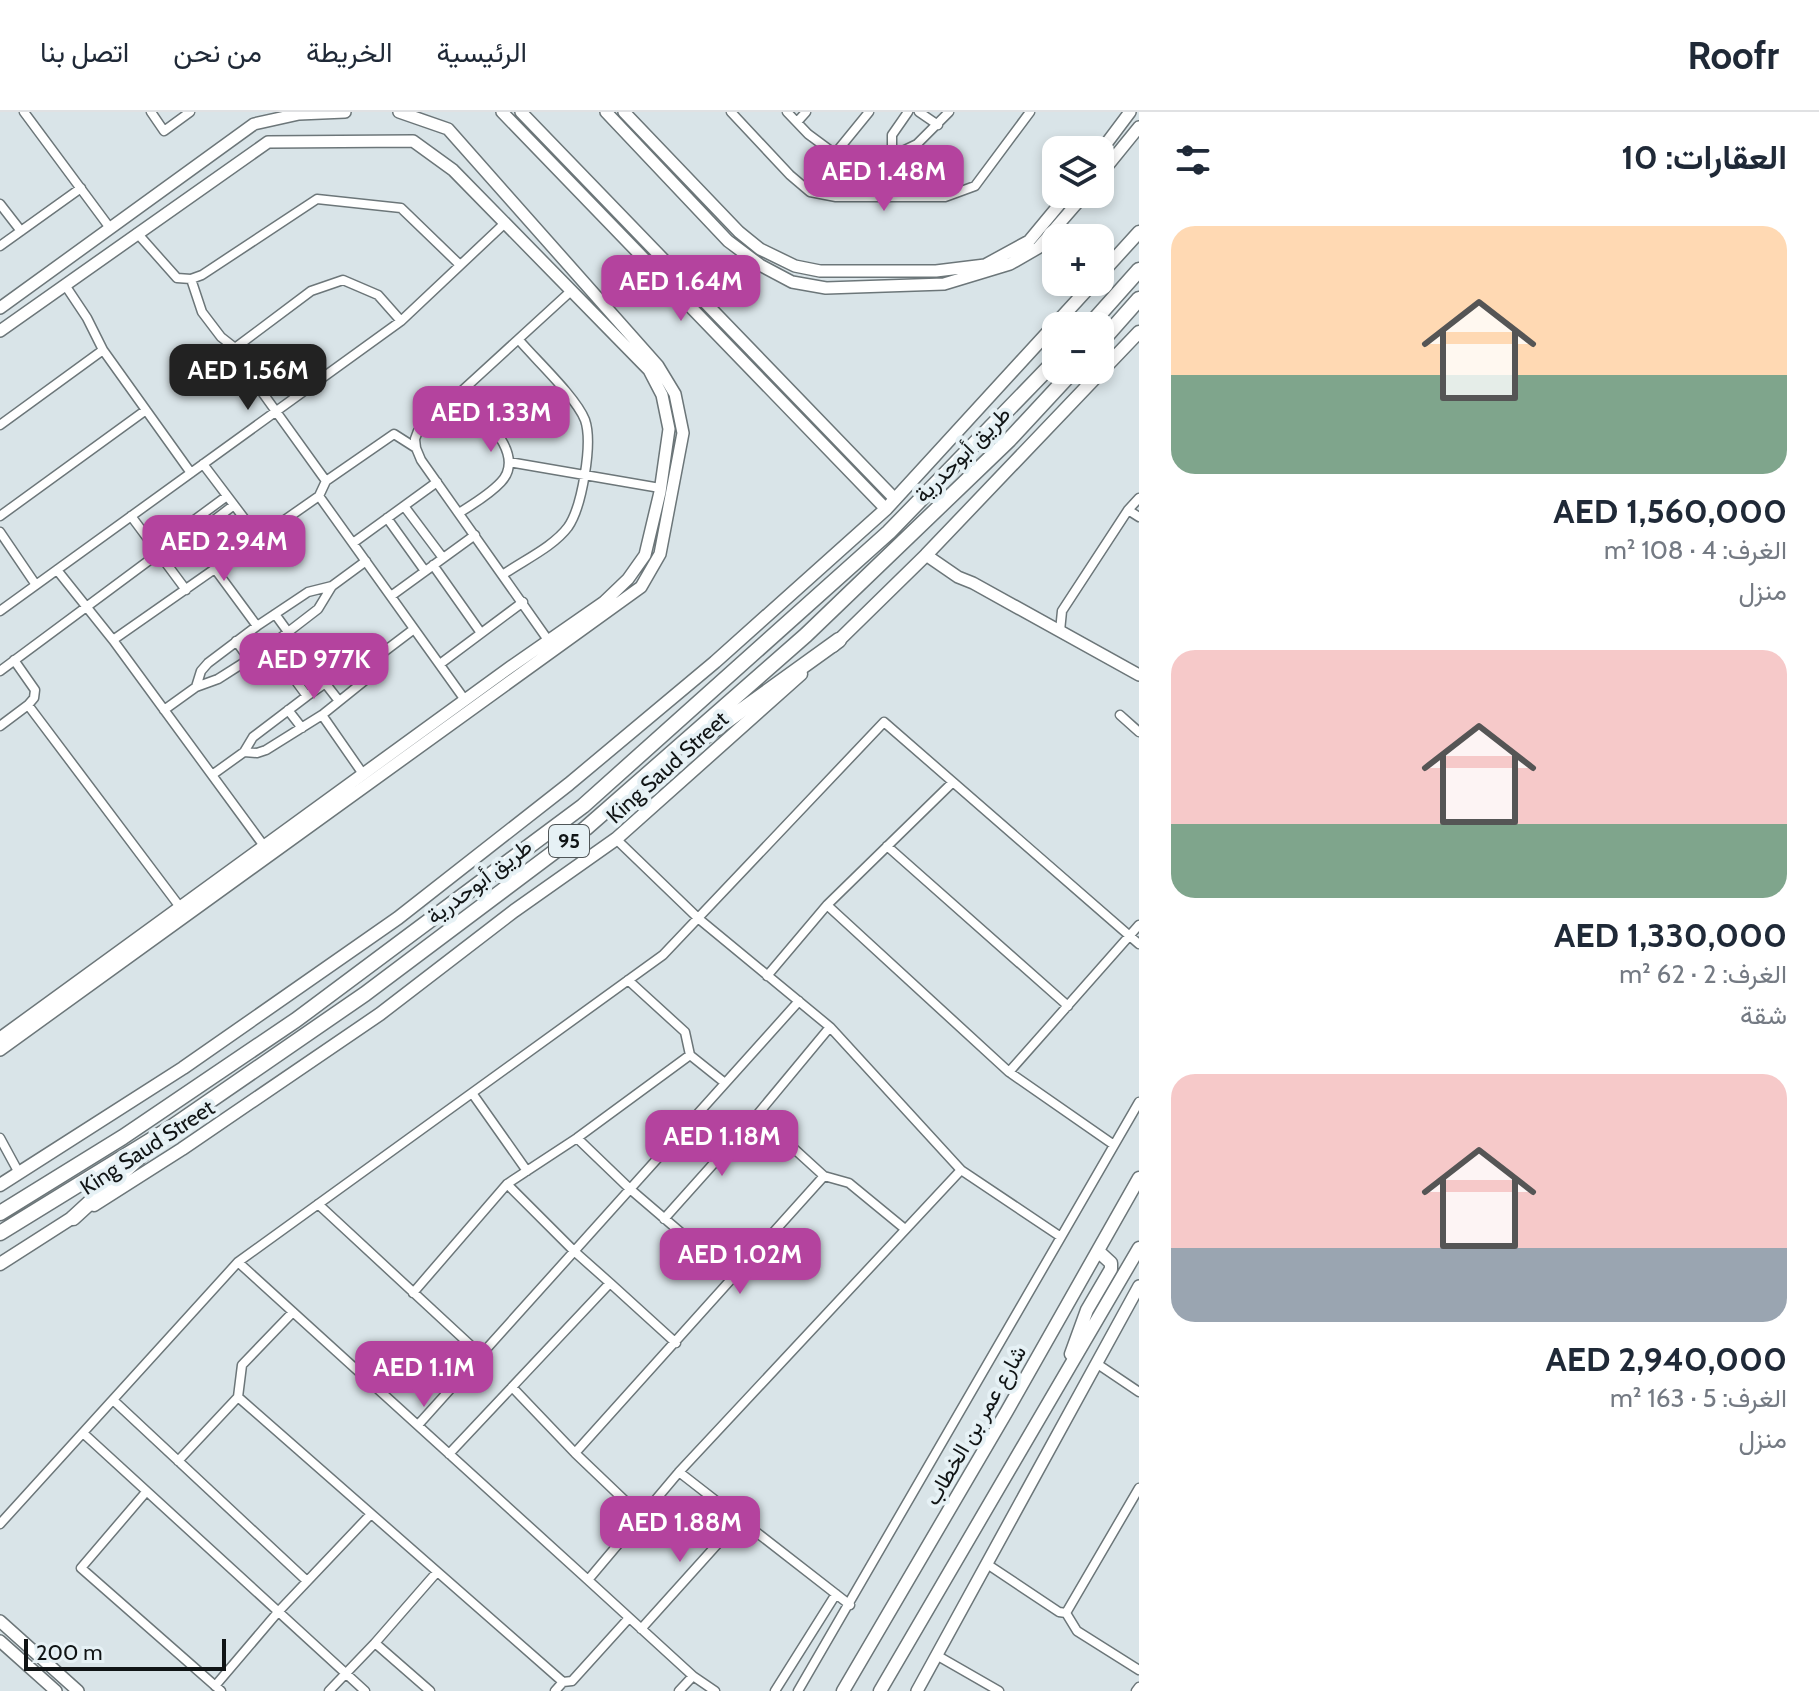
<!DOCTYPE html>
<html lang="ar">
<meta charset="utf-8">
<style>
:root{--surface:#fff;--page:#f2f2f3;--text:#1f2937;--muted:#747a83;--line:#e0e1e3;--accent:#b4439e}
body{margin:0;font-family:Cabin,Vazirmatn,sans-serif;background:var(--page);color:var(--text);direction:rtl;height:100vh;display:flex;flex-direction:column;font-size:30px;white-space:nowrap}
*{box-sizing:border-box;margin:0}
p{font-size:26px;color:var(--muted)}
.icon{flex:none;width:44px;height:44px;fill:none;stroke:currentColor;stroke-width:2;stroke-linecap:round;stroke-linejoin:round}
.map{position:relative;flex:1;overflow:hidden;direction:ltr}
.side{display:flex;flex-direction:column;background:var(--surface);width:680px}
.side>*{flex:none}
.controls{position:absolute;left:1042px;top:24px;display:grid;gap:16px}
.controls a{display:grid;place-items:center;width:72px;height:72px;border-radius:16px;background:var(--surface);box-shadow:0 4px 12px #0003;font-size:40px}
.scale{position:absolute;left:24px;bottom:20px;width:202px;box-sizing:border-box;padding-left:8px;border:4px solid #101415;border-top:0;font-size:22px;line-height:28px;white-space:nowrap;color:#101415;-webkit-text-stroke:6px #e6f1f5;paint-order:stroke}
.price{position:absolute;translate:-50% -68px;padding:0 18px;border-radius:16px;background:var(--accent);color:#fff;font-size:26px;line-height:52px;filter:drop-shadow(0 2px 4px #0008)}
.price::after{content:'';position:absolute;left:50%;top:48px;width:24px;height:18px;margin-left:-12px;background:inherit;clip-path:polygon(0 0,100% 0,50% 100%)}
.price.current{background:#222;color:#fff}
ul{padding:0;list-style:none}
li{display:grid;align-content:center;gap:16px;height:424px;padding:0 32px}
li span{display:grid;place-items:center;height:248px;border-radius:24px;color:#555}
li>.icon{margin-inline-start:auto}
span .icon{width:144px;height:144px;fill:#fffc;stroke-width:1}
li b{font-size:34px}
h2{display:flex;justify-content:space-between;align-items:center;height:96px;padding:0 32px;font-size:34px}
header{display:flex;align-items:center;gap:48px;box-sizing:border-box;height:112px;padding:0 40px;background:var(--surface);border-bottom:2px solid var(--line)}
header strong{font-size:38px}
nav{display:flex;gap:44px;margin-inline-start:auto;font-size:28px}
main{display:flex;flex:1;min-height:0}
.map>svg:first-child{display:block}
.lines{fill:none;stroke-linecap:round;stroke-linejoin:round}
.street-casing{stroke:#6c7679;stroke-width:11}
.secondary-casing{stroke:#6c7679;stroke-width:14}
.primary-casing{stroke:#6c7679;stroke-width:15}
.highway-casing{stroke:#6c7679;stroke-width:17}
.street{stroke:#fff;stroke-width:8}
.secondary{stroke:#fff;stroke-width:11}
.primary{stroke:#fff;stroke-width:12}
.highway{stroke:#fff;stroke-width:14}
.labels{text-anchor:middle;stroke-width:8;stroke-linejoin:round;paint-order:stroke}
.shield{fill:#e6f1f5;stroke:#505658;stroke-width:2}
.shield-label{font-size:20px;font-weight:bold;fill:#101415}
.street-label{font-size:22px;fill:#101415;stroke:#e6f1f5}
</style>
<header>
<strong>Roofr</strong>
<nav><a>الرئيسية</a><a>الخريطة</a><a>من نحن</a><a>اتصل بنا</a></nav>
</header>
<main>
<section class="side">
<h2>العقارات: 10<svg class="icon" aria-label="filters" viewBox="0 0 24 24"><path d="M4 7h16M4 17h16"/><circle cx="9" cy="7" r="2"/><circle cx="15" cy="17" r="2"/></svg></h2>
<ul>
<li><span style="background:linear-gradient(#ffd9b3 60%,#7fa58c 0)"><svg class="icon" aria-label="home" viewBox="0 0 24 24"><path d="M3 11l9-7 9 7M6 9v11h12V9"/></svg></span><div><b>AED 1,560,000</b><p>الغرف: 4 · 108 m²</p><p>منزل</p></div></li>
<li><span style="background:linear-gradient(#f6c9c9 70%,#7fa58c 0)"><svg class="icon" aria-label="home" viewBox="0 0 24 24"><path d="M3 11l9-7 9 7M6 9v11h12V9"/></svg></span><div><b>AED 1,330,000</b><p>الغرف: 2 · 62 m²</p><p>شقة</p></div></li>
<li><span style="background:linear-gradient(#f6c9c9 70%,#9aa5b1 0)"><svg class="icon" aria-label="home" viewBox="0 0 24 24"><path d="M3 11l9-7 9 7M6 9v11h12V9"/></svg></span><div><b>AED 2,940,000</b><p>الغرف: 5 · 163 m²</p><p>منزل</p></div></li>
</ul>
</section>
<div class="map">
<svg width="1139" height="1579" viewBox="0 0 1139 1579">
<rect width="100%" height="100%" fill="#d9e4e8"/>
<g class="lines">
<defs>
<path id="street" d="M 24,0 L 110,116
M 151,0 L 164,19 L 190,0
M 731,0 L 790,63 L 810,80 L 836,85 L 945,85 L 975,74 L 1030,0
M 787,0 L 808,22 L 831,39 L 838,38 L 869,0
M 919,0 L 938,13
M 797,10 L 806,0
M 890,45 L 917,32 L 949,0
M 892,85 L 892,23 L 908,0
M 0,92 L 21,119
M 137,121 L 177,166 L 191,167 L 202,163 L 317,87 L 401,96 L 459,152
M 0,134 L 81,76
M 191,167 L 202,200 L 221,225 L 235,236 L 249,262 L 326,369
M 65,173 L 87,206 L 103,238
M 235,236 L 311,179 L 343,168 L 378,183 L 401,209
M 0,313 L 103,238 L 191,361
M 509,350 L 660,376
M 203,352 L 259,426
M 319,384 L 326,369 L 394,322 L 416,336
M 404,394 L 443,446
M 1128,398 L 1139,405
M 459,401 C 473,392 489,383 501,370 C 528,341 479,302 461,280
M 0,404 L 146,298
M 131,404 L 186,478
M 387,406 L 425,459
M 0,420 L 36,473
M 353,431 L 437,370
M 155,437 L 227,384
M 163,447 L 234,393
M 433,453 L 481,521
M 215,457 L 257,514
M 57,458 L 113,528
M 504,462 C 524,448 553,435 568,415 C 582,395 593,331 585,308 C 576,285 536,248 519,228
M 391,484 L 475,423
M 0,499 L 401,209 L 505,111
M 275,502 L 288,520
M 1060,519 L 1062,499 L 1128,398 L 1139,386
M 548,528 L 421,348 L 416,336 L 415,327 L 418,319 L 571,179
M 236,529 L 249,547
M 270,534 L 307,584
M 14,548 L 35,578 L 34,586 L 28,593
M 440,552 L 523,490
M 0,559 L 159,441
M 325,571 L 339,589
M 196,575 L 201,559 L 208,551 L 257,514 L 308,480 L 332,474
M 164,598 L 196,575 L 218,567 L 270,534 L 318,497 L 332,474 L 366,449
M 288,598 L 302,616
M 322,603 L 363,662
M 1120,603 L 1139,620
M 0,614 L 28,593 L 180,795
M 244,640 L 253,625 L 307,584 L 357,549 L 368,545 L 377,545
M 212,663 L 244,640 L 257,641 L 266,638 L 322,603 L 373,562 L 377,554 L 377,545 L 414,517
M 616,727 L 699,807 L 830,915 L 961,1058 L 679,1360 L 588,1468 L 693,1564 L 715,1579
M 264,734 L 113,528 L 319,384 L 465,588
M 887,734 L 1068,894
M 827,793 L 1009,960 L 1114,1033
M 767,864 L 827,793 L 953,670
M 628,868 L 685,920 L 690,943
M 1009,960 L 1139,813
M 472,981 L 527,1059
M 0,1026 L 19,1061
M 577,1026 L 630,1077 L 734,1166
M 824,1064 L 849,1071 L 905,1117
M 318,1092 L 481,1243
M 664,1107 L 757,1003
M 1061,1125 L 1139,990
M 238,1150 L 588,1468
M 610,1171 L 676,1231
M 413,1181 L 507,1072 L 577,1026 L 690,943 L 725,971
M 1096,1251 L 1139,1280
M 512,1275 L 575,1341 L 824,1064 L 757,1003 L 830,915
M 238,1285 L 242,1253 L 293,1200
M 113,1288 L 307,1469
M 418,1313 L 799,889
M 83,1321 L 365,1579
M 575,1341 L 641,1404
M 449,1342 L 610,1171 L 574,1139 L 507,1072
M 178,1349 L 238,1285 L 563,1570 L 555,1579
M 679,1360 L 850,1493
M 146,1380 L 81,1456 L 221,1579
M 0,1412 L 238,1150 L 663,843 L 884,610 L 1139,832
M 987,1452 L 1059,1500 L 1066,1501 L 1077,1519 L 1139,1558
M 1066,1501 L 1139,1376
M 641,1517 L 740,1407
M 375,1531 L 437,1460
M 938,1544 L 999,1579
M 563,1570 L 572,1569 L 629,1506
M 215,1574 L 278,1500 L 371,1402
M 329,1579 L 375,1531 L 430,1579
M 679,1579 L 693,1564
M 775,1579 L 836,1482
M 798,1579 L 1061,1125 L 961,1058
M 1136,1579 L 1139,1575"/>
<path id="secondary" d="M 502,0 L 886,397
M 521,0 L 895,387
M 606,0 L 728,129 L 760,153 L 792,170 L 826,176 L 944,172 L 1010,152 L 1038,136 L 1085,82
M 624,0 L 739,120 L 760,137 L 795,154 L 820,159 L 936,159 L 985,153 L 1029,129 L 1068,82
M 1100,40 L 1130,0
M 1100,63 L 1139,15
M 0,196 L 254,12 L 299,2 L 345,0
M 0,219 L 268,30 L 413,29 L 453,58 L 649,258 L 662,283 L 669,317 L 660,380 L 645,443 L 628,467 L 604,490 L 509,556 L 0,926
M 926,443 L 958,465 L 973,471 L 1139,563
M 0,938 L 641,475 L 660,442 L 683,321 L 675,282 L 658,254 L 448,17 L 399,0
M 0,1509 L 78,1579
M 0,1529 L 56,1579
M 917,1579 L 1139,1174"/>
<path id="primary" d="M 1100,163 L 1139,120
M 833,534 L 926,443 L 1139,220
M 0,1073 L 183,956 L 398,806 L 569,672 L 715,550 L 886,397 L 1094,170
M 94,1093 L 182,1037 L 380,902 L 514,799 L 616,727 L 801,562
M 0,1152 L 78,1102
M 1071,1242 L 1087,1198 L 1111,1157 L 1111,1151 L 1098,1139
M 843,1579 L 1007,1299 L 1139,1066
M 880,1579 L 1139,1136"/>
<path id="highway" d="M 1089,214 L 1139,158
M 1100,231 L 1139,187
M 696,631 L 839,528
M 0,1101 L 123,1025 L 296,908 L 583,694 L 889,420 L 1056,248
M 73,1106 L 146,1039
M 0,1121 L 169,1017 L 365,882 L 586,716 L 806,523 L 1009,328 L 1074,258"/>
</defs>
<use href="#street" class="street-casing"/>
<use href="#secondary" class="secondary-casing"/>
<use href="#primary" class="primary-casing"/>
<use href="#highway" class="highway-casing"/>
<use href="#street" class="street"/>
<use href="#secondary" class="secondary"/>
<use href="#primary" class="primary"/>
<use href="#highway" class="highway"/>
</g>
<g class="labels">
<rect class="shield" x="549" y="713" width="40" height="32" rx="6"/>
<g class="shield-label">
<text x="569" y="736">95</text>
</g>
<g class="street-label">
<text transform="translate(962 342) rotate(-45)" y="8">طريق أبوحدرية</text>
<text transform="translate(667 655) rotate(-42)" y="8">King Saud Street</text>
<text transform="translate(479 769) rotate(-37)" y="8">طريق أبوحدرية</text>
<text transform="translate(147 1035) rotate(-33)" y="8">King Saud Street</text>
<text transform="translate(975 1313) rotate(-60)" y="8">شارع عمر بن الخطاب</text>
</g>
</g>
</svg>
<div class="controls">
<a><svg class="icon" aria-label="layers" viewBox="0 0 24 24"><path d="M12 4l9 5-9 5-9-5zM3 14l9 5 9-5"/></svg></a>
<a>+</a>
<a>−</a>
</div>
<div class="scale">200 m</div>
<b class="price" style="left:884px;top:101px">AED 1.48M</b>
<b class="price" style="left:681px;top:211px">AED 1.64M</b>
<b class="price current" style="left:248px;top:300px">AED 1.56M</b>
<b class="price" style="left:491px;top:342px">AED 1.33M</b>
<b class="price" style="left:224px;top:471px">AED 2.94M</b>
<b class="price" style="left:314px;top:589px">AED 977K</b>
<b class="price" style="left:722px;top:1066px">AED 1.18M</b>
<b class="price" style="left:740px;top:1184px">AED 1.02M</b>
<b class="price" style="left:424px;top:1297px">AED 1.1M</b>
<b class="price" style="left:680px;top:1452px">AED 1.88M</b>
</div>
</main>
